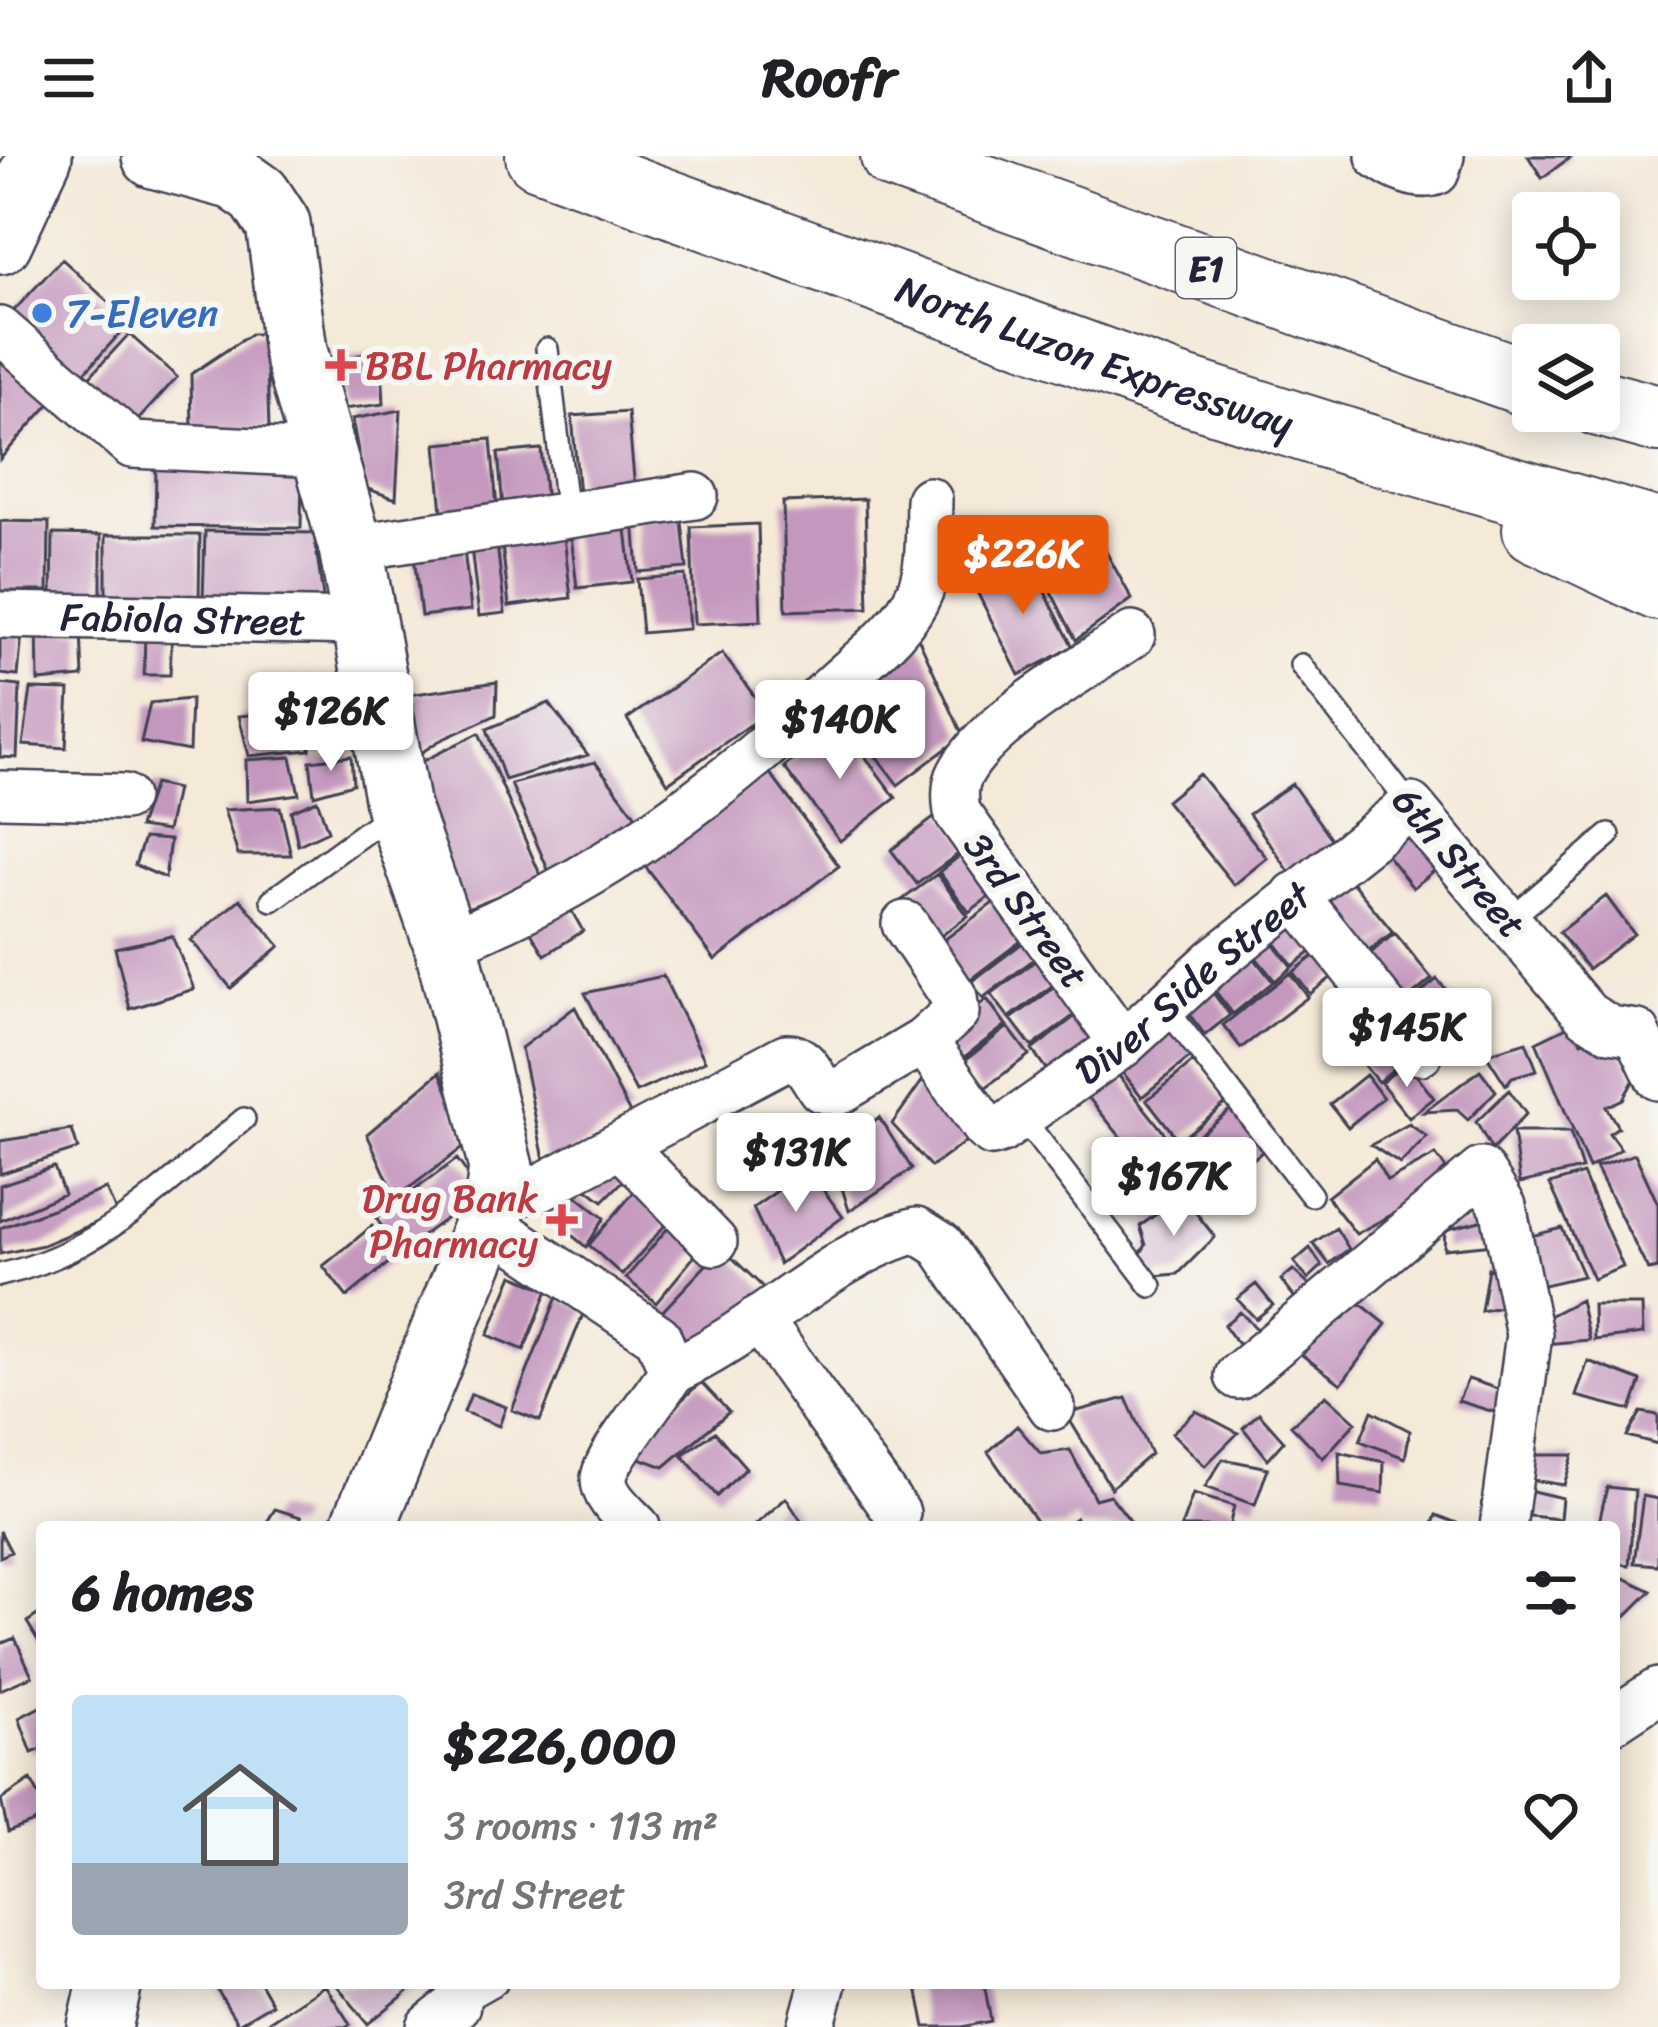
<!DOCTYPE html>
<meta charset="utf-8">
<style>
:root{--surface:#fff;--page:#f2f2f2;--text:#202124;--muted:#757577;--line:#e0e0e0;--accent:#ea580c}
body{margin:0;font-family:Sriracha,sans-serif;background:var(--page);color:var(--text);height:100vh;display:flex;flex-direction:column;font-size:45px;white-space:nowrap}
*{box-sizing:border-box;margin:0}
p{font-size:39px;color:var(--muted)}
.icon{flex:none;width:66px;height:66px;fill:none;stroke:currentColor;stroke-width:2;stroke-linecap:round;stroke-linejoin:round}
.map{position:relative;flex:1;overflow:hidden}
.side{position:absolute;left:36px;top:1365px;width:1584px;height:468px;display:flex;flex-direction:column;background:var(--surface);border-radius:12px;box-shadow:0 6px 30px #0003}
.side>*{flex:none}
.buttons{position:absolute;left:1512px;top:36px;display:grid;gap:24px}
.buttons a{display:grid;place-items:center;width:108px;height:108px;border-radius:12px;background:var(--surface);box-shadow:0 6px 30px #0003;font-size:60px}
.price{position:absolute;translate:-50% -102px;padding:0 27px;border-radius:12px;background:#fff;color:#222;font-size:39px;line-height:78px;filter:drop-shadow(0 3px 6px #0008)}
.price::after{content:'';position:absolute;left:50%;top:72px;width:36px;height:27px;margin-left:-18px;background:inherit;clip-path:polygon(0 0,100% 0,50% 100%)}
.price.on{background:var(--accent);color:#fff}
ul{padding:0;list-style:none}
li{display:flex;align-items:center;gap:36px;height:300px;padding:0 36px}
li+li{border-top:3px solid var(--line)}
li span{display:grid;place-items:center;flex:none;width:336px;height:240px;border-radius:12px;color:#555}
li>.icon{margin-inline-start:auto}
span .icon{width:144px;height:144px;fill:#fffc;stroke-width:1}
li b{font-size:51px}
h2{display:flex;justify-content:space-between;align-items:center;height:144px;padding:0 36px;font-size:51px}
header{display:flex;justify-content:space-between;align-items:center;height:156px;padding:0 36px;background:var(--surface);font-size:54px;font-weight:700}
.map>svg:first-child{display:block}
.building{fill:#c498be}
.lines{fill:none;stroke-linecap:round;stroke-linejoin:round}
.lane-casing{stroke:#424053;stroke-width:26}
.street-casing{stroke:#424053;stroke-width:50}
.secondary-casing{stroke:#424053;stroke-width:68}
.highway-casing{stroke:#424053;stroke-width:70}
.lane{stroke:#fff;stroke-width:21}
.street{stroke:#fff;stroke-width:45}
.secondary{stroke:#fff;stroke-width:63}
.highway{stroke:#fff;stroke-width:66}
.shop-dot{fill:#3f7fe0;stroke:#f6f6f2;stroke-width:4.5}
.health-dot{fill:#e0444e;stroke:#f6f6f2;stroke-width:4.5}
.labels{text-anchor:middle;stroke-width:12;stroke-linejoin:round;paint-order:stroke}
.shield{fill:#f6f6f2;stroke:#626272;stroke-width:3}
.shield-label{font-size:36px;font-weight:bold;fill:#22223b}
.shop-label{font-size:39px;fill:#366cbe;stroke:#f6f6f2;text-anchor:start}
.street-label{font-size:39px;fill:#22223b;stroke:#f6f6f2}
.health-label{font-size:39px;fill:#be3a42;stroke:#f6f6f2;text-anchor:start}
</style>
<header><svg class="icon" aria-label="menu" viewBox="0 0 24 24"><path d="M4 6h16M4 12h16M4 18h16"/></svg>Roofr<svg class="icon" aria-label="share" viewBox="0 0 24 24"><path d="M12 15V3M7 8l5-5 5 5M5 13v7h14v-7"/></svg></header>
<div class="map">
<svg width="1658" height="1871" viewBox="0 0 1658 1871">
<rect width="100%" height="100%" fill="#f6f6f2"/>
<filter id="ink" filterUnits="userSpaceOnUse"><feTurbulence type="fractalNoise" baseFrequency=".00833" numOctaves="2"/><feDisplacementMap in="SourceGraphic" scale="24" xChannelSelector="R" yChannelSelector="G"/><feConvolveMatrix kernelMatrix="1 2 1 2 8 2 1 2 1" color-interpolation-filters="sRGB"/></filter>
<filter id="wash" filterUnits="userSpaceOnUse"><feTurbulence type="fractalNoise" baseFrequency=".004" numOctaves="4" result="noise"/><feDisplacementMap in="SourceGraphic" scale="48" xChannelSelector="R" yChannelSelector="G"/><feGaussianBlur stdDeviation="2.7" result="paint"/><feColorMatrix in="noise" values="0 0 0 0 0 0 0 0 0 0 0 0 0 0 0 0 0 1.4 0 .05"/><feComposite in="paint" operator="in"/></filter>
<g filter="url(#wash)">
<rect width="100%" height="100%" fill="#f5e9d8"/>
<g id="blocks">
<path class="building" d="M 1528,0 L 1572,0 L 1542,22 Z
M 62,103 L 130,166 L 77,225 L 8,161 Z
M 129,178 L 177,221 L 131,272 L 83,228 Z
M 251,178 L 266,178 L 269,273 L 192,274 L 191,218 Z
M 0,193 L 54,243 L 0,303 Z
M 381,194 L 384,248 L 343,253 L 334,205 Z
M 401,254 L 396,343 L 365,332 L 352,263 Z
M 628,256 L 635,334 L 579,339 L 572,260 Z
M 491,283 L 497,352 L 442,357 L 436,288 Z
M 541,293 L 546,347 L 503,351 L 498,297 Z
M 156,309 L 302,311 L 301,372 L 155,370 Z
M 865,343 L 868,452 L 786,455 L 783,346 Z
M 681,357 L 687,412 L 638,416 L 634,362 Z
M 625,364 L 632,426 L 577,432 L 570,370 Z
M 0,365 L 49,366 L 48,435 L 0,435 Z
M 1089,365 L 1132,443 L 1076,484 L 1031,397 Z
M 758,368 L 761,465 L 694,468 L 691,371 Z
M 563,372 L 571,442 L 509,450 L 501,379 Z
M 205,375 L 314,377 L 324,448 L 203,446 Z
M 53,378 L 101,379 L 101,443 L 52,442 Z
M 106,379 L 200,379 L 199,445 L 106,444 Z
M 463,385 L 471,454 L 421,460 L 413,391 Z
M 497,388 L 505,457 L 479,460 L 471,391 Z
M 1028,403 L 1073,491 L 1019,519 L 974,430 Z
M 685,419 L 689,473 L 642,477 L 637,423 Z
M 37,469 L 81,475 L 83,521 L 38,525 Z
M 145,473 L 172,475 L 170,519 L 144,519 Z
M 0,475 L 22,477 L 18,520 L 0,518 Z
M 916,477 L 963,580 L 898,629 L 838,550 Z
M 722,497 L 767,557 L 668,627 L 627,563 Z
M 497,526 L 496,559 L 439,585 L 407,606 L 395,541 Z
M 0,528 L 20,530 L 17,602 L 0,601 Z
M 31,533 L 69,534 L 66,592 L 23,589 Z
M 191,543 L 189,595 L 141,586 L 150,547 Z
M 549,547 L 588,599 L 505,624 L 487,573 Z
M 311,553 L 310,594 L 249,600 L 239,560 Z
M 841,568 L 896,642 L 840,685 L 784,611 Z
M 479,577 L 542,723 L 465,753 L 411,611 Z
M 351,600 L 353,628 L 314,639 L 310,605 Z
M 291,601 L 299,638 L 247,645 L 246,604 Z
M 595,606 L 640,665 L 550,718 L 511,628 Z
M 769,616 L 839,710 L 715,804 L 645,710 Z
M 1199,618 L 1267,702 L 1234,729 L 1166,645 Z
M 154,628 L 176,633 L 167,675 L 139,671 Z
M 1292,628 L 1336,690 L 1293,721 L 1249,658 Z
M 317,644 L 328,675 L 298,689 L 291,655 Z
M 280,651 L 291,699 L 238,699 L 224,654 Z
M 943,655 L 969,690 L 917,728 L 891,694 Z
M 1416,668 L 1445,706 L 1413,732 L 1383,694 Z
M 144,682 L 170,684 L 165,722 L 135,709 Z
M 967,694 L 997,735 L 969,756 L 939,716 Z
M 937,718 L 968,760 L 929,789 L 898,747 Z
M 1347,720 L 1393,776 L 1354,807 L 1308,752 Z
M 1606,740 L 1634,778 L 1588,813 L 1559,776 Z
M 1001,741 L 1029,779 L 960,831 L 932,793 Z
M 240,743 L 280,790 L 231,832 L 191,784 Z
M 570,752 L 583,775 L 545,799 L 531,776 Z
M 1301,754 L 1325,785 L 1293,810 L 1269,779 Z
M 1395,777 L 1432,823 L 1393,855 L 1356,809 Z
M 172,780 L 194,833 L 130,853 L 115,792 Z
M 1267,780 L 1292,811 L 1275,825 L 1250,794 Z
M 1029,782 L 1041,798 L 983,842 L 971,826 Z
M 1332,786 L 1349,808 L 1310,838 L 1293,816 Z
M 1247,793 L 1273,826 L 1233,858 L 1208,826 Z
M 1042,800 L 1060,824 L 1009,862 L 991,838 Z
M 1290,817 L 1308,841 L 1241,892 L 1223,869 Z
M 663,820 L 705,905 L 636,936 L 585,837 Z
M 1437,823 L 1464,856 L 1426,886 L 1400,854 Z
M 1063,825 L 1084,852 L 1032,891 L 1011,863 Z
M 1207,829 L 1230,859 L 1205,879 L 1182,849 Z
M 987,843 L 1006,869 L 958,906 L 938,880 Z
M 575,851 L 630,957 L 546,1013 L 521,892 Z
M 1083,854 L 1104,882 L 1052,921 L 1032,894 Z
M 1164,862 L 1194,898 L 1142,941 L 1113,904 Z
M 1395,868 L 1417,894 L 1378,926 L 1355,899 Z
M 1571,869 L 1582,886 L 1612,875 L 1635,922 L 1623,943 L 1606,951 L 1618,971 L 1609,977 L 1621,993 L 1589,1012 L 1536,886 Z
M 1008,871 L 1029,899 L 981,935 L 960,908 Z
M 1526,886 L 1537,914 L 1512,921 L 1506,929 L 1486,898 Z
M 1108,906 L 1177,993 L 1149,1016 L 1079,930 Z
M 1193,906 L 1226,947 L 1179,985 L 1147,944 Z
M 1406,906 L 1434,942 L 1409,962 L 1381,927 Z
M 930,914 L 976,978 L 931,1011 L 892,968 Z
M 1480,914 L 1496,935 L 1468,964 L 1457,954 L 1424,956 Z
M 440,916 L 469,987 L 396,1042 L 367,978 Z
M 1366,919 L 1383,942 L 1348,971 L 1330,948 Z
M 1509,934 L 1526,958 L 1492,994 L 1476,966 Z
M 1236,949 L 1269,990 L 1216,1034 L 1182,992 Z
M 879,961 L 912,1013 L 849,1055 L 832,999 Z
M 1409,968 L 1427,981 L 1400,1008 L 1371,989 Z
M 72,974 L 78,993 L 0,1018 L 0,985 Z
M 1513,976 L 1570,976 L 1582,1013 L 1520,1027 Z
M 1635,998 L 1658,1048 L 1658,1112 L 1648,1114 L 1596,1011 Z
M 1436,999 L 1446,1013 L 1406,1051 L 1356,1078 L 1327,1041 L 1375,1003 L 1387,1025 Z
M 457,1003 L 481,1037 L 400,1096 L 376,1062 Z
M 623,1004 L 636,1012 L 603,1045 L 579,1027 Z
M 54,1011 L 64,1038 L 0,1065 L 0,1029 Z
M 808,1013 L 843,1061 L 779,1108 L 753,1052 Z
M 1583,1018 L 1623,1111 L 1593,1123 L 1550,1028 Z
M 645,1023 L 679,1053 L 622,1119 L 589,1089 Z
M 106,1033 L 117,1058 L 43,1089 L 0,1098 L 0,1072 Z
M 575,1039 L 604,1062 L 586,1091 L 551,1062 Z
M 1182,1039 L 1215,1081 L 1178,1118 L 1154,1120 L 1139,1100 L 1146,1089 L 1140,1070 Z
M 677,1061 L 707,1085 L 656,1147 L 626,1122 Z
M 1484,1064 L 1494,1088 L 1444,1093 L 1445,1074 Z
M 372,1070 L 397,1100 L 347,1141 L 323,1110 Z
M 1336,1072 L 1349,1093 L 1329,1108 L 1313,1087 Z
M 1562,1072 L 1583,1120 L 1535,1131 L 1527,1081 Z
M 722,1092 L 766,1134 L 704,1200 L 660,1158 Z
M 1310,1092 L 1322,1110 L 1308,1123 L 1294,1106 Z
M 1488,1112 L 1502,1119 L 1510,1149 L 1481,1155 Z
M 1293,1114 L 1310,1130 L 1295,1142 L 1281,1124 Z
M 513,1119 L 548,1134 L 524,1194 L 488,1179 Z
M 1256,1128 L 1273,1149 L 1256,1163 L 1237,1143 Z
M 1351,1140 L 1386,1168 L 1341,1228 L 1302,1199 Z
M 557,1141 L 585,1153 L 540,1265 L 512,1254 Z
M 1580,1144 L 1589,1184 L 1544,1188 L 1549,1160 Z
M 1593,1149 L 1642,1149 L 1643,1178 L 1594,1184 Z
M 1240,1156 L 1257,1173 L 1240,1191 L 1224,1169 Z
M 1588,1205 L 1641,1225 L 1631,1254 L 1576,1240 Z
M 1468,1223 L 1504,1235 L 1494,1256 L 1458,1245 Z
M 701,1226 L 729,1256 L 664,1311 L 626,1297 Z
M 471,1238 L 506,1251 L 499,1270 L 464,1256 Z
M 1326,1239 L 1356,1266 L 1323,1302 L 1291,1269 Z
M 1126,1242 L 1151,1298 L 1111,1332 L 1066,1258 Z
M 1196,1255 L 1238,1277 L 1205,1310 L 1172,1277 Z
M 1372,1255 L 1410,1275 L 1405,1302 L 1360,1285 Z
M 1641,1256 L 1658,1259 L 1658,1288 L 1627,1280 Z
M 1259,1257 L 1284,1285 L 1268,1303 L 1243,1272 Z
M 1017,1270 L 1041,1298 L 1070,1294 L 1095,1343 L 1110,1339 L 1135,1371 L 1081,1371 L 1076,1362 L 1062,1371 L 1040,1371 L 988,1296 Z
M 715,1276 L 746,1312 L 717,1340 L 682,1299 Z
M 1339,1296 L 1384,1306 L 1383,1337 L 1340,1330 Z
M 1530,1299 L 1573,1299 L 1564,1329 L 1526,1323 Z
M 1223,1303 L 1268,1312 L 1255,1349 L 1205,1331 Z
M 1607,1331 L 1635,1334 L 1629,1409 L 1614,1407 L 1614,1371 L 1598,1371 Z
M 1524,1333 L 1562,1342 L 1560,1363 L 1520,1359 Z
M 1193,1338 L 1234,1350 L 1229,1371 L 1181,1371 Z
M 1643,1340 L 1658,1343 L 1658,1409 L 1634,1407 Z
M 786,1342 L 805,1371 L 753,1371 Z
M 275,1353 L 301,1361 L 295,1371 L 264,1371 Z
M 1436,1359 L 1467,1371 L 1432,1371 Z
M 0,1375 L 11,1396 L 0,1401 Z
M 1614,1417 L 1651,1435 L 1619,1467 L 1614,1463 Z
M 42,1456 L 42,1491 L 27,1466 Z
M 15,1482 L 32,1520 L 0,1534 L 0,1488 Z
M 42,1550 L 42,1593 L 32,1597 L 19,1562 Z
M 31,1624 L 42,1645 L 42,1663 L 8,1676 L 1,1644 Z
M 213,1827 L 260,1827 L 272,1848 L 238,1868 Z
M 335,1827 L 412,1827 L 415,1830 L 368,1868 Z
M 916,1827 L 984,1827 L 991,1865 L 962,1871 L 925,1871 Z
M 325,1829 L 350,1868 L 345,1871 L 261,1871 Z"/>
</g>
</g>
<g filter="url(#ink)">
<use href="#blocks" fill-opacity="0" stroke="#424053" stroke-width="3"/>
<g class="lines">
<defs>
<path id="lane" d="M 547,193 L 567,359
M 1301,509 L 1411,650
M 272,744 L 393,656
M 1508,765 L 1609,679
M 1165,851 L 1311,1039
M 1021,960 L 1151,1130
M 0,1119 C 103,1096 166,1028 244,963
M 457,1849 L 496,1827"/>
<g id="street">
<path d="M 1379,0 C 1394,11 1418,23 1436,16 L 1441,0"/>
<path d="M 0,174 L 132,289 L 322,298"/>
<path d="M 351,392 L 695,340"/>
<path id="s1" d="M 0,459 L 364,466"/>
<path d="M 0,638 L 124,641"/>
<path d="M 1295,739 L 1420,896"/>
<path d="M 446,788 C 595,730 717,638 834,530 C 864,502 904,474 920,435 C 931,406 928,374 929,344"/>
<path d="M 1637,877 L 1658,921"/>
<path id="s2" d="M 924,885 L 985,972 L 992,977 L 1001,974 L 1123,888 L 1214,805 L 1411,650 L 1587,859 L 1610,873 L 1637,877"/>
<path d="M 1123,888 L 957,656 C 955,643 954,629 960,618 C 986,567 1084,512 1132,479"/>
<path d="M 622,990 L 714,1086"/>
<path d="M 497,1042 L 541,1031 L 786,901 C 805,900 811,919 821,933 L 838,936 L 924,885 L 956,856 L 954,841 L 905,768"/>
<path d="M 487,1066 L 658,1181 L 672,1215 C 659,1238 605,1301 604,1323 C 604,1342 625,1358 637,1371"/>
<path d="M 759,1163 L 897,1357"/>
<path d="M 672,1215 C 756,1179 830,1097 917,1074 L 941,1089 L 1052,1251"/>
<path d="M 1238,1220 L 1481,1015 L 1503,1050 L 1529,1178 L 1503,1371"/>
<path d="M 1614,1564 L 1658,1535"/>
<path d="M 430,1871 L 457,1849"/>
<path d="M 811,1871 L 823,1827"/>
</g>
<path id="secondary" d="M 154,0 L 235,22 L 259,39 L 278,68 L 295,195 L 351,392 L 398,652 L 446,788 L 501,1012 L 497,1042 L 363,1371
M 0,86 L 40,0
M 100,1871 L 110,1827"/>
<g id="highway">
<path id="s3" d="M 539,0 L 1174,231 L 1371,293 L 1658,376"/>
<path d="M 894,0 L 1533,229"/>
<path d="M 1599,247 L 1658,263"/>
<path d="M 1536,373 L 1658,431"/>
</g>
</defs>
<use href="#lane" class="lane-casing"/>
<use href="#street" class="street-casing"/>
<use href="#secondary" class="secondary-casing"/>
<use href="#highway" class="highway-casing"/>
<use href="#lane" class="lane"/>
<use href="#street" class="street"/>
<use href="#secondary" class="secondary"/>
<use href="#highway" class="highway"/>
</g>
</g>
<circle class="shop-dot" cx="42" cy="157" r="12"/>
<g class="health-dot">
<path d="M335 191h12v12h12v12h-12v12h-12v-12h-12v-12h12z"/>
<path d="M556 1046h12v12h12v12h-12v12h-12v-12h-12v-12h12z"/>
</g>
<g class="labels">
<rect class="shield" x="1176" y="82" width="60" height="60" rx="9"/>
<g class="shield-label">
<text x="1206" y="125">E1</text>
</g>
<g class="shop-label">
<text x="66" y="171">7-Eleven</text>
</g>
<g class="street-label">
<text dy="14" stroke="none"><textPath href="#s3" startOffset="591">North Luzon Expressway</textPath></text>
<text dy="14" stroke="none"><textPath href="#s1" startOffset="183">Fabiola Street</textPath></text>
<text transform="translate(1460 706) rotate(50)" y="14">6th Street</text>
<text transform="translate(1027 754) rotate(54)" y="14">3rd Street</text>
<text dy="14" stroke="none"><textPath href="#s2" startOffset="366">Diver Side Street</textPath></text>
</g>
<g class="health-label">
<text x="365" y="223">BBL Pharmacy</text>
<text x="538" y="1056" text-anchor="end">Drug Bank<tspan x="538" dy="45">Pharmacy</tspan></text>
</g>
</g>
</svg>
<div class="buttons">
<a><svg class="icon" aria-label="locate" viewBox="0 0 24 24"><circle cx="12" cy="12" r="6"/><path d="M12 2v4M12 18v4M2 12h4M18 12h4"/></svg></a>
<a><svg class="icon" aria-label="layers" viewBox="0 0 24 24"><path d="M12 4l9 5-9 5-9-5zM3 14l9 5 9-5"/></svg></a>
</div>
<b class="price on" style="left:1023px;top:461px">$226K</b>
<b class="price" style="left:331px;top:618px">$126K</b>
<b class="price" style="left:840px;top:626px">$140K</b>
<b class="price" style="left:1407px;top:934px">$145K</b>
<b class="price" style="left:796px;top:1059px">$131K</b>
<b class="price" style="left:1174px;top:1083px">$167K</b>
<section class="side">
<h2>6 homes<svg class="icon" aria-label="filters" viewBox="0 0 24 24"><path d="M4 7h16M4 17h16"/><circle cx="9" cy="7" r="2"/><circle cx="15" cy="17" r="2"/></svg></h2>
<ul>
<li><span style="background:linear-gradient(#bfe0f5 70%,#9aa5b1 0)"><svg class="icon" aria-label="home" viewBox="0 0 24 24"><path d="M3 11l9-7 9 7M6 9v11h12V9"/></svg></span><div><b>$226,000</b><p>3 rooms · 113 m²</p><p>3rd Street</p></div><svg class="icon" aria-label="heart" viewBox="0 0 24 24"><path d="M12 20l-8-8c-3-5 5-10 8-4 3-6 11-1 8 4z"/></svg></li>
</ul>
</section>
</div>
